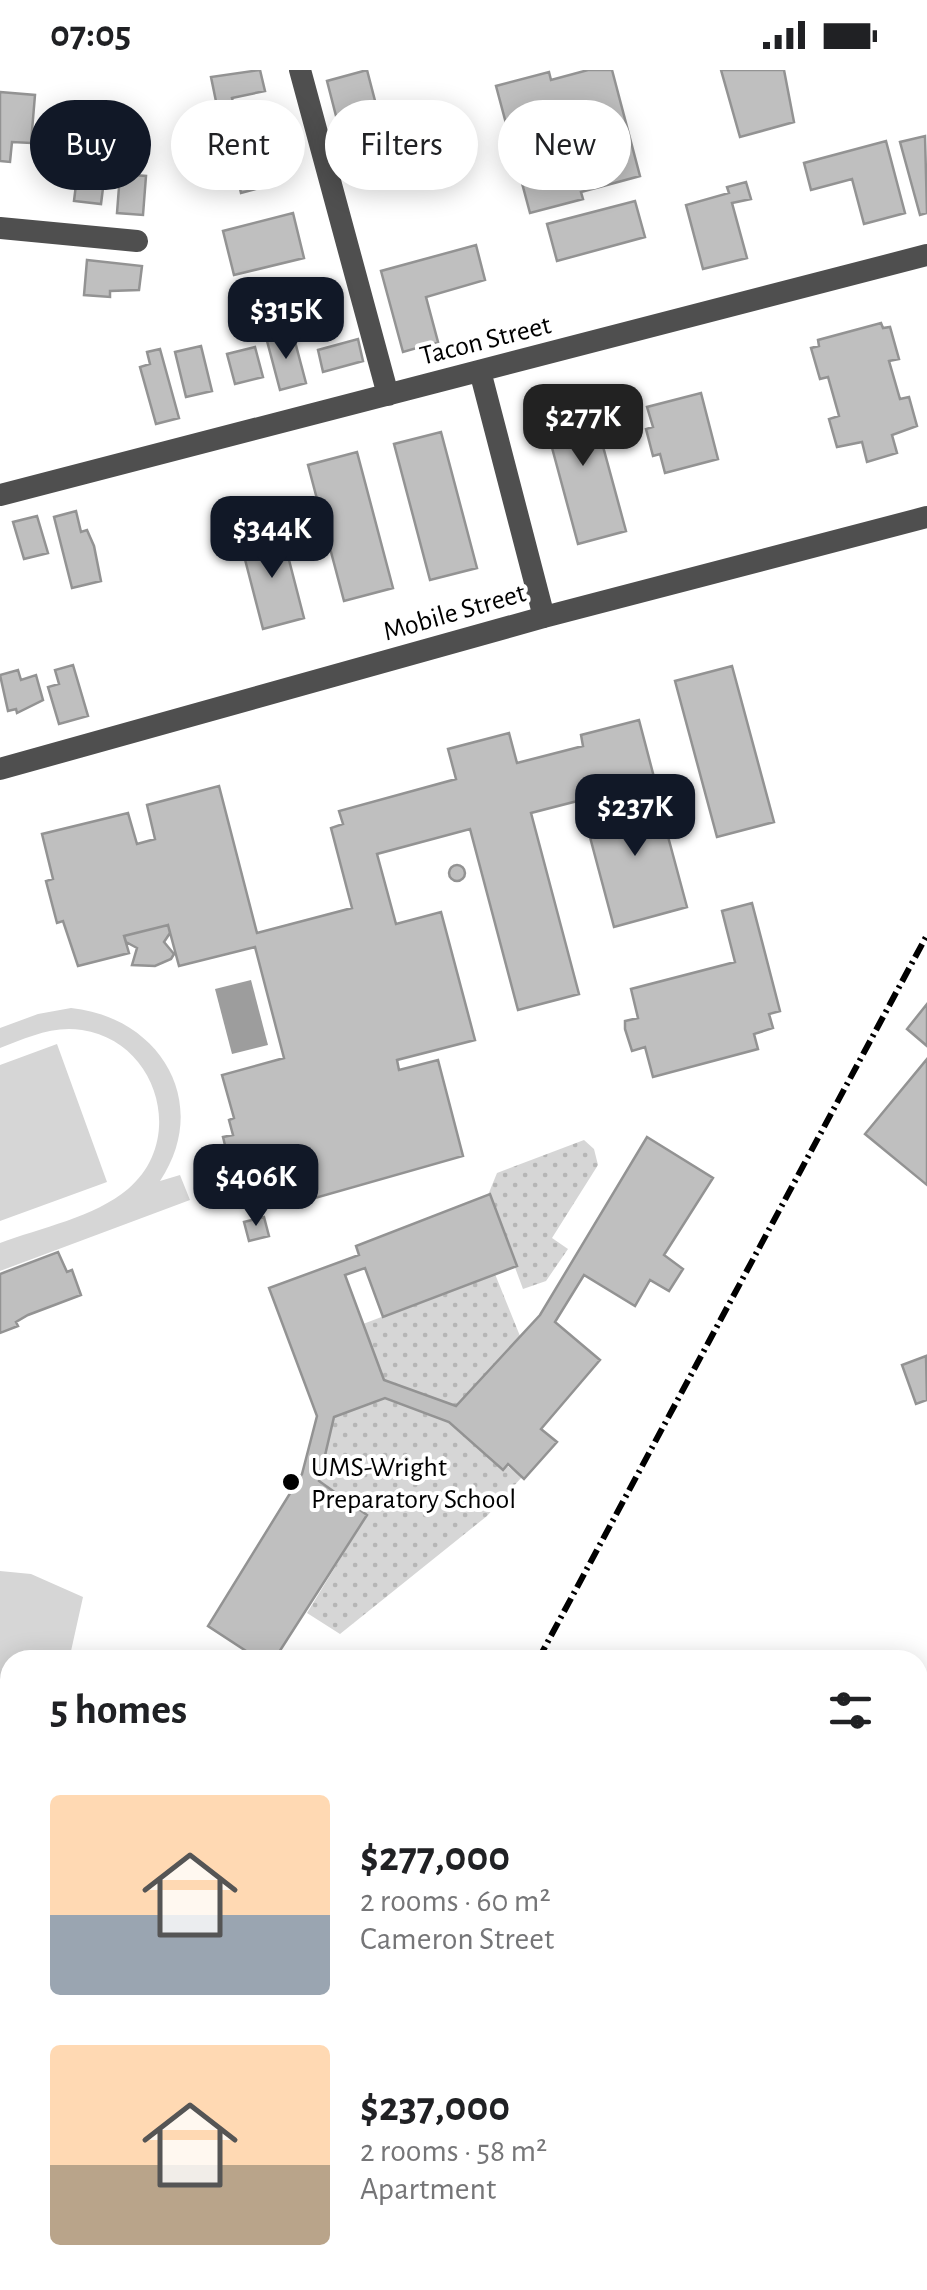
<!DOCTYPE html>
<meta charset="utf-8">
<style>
:root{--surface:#fff;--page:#f6f6f6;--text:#202124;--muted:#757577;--accent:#111827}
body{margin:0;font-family:"Alegreya Sans",sans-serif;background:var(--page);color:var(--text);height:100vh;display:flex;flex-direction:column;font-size:38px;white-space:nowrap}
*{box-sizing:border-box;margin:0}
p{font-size:32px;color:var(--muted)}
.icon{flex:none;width:55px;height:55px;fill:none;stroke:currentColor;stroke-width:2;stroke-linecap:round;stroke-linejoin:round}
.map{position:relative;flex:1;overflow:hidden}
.details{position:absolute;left:0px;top:1580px;width:928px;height:640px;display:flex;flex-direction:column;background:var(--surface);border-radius:30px 30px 0 0;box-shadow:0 5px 25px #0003}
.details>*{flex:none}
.top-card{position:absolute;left:30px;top:30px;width:868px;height:90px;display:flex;gap:20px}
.price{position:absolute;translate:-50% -85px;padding:0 22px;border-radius:20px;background:var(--accent);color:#fff;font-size:32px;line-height:65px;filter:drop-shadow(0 2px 5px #0008)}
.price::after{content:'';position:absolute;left:50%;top:60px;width:30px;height:22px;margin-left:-15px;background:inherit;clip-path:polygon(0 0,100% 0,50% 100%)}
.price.active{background:#222;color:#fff}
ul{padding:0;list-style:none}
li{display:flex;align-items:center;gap:30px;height:250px;padding:0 50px}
li span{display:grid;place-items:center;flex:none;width:280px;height:200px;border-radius:10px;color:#555}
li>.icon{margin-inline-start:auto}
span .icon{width:120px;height:120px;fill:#fffc;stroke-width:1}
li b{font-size:42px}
h2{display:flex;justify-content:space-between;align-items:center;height:120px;padding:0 50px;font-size:42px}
.tag{padding:0 35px;border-radius:45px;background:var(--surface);box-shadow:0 5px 25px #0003;font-size:35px;line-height:90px}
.tag.active{background:var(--accent);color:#fff}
.status{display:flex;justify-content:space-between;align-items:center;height:70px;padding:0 50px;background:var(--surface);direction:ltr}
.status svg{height:28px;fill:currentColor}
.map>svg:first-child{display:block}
.green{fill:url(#green-dots)}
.forest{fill:url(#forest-crowns)}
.pitch{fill:#d6d6d6}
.water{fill:#9d9d9d}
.building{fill:#bfbfbf;stroke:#939393;stroke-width:2.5}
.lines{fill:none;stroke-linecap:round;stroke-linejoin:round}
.minor{stroke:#4f4f4f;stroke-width:22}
.rail{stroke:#000;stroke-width:6;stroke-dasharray:15 5 2.5 5;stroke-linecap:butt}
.poi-dot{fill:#000;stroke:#fff;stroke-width:4}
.labels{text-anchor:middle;stroke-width:8;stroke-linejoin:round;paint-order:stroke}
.street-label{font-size:28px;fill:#000;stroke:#fff}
.poi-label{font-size:28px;fill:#000;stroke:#fff;text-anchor:start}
</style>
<div class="status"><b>07:05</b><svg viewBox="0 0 49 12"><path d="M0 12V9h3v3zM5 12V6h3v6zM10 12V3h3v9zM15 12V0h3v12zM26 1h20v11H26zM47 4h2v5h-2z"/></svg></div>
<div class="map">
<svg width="927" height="2220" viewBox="0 0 927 2220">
<defs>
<pattern id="green-dots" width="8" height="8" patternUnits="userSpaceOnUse" patternTransform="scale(2.5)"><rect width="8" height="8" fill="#d6d6d6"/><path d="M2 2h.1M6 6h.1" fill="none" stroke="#b6b6b6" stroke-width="1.8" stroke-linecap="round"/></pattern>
<pattern id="forest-crowns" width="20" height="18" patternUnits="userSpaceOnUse" patternTransform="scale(2.5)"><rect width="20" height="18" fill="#d6d6d6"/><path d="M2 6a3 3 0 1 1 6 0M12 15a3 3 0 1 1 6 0" fill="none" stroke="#b6b6b6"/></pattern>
</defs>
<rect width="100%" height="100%" fill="#fff"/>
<path class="green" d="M 584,1070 L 594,1079 L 598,1095 L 552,1168 L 568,1179 L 546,1211 L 523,1219 L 488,1125 L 497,1103 Z
M 495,1204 L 520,1266 L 456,1336 L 384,1310 L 363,1254 Z
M 385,1328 L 449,1352 L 522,1407 L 487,1446 L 340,1564 L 307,1543 L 367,1445 L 319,1411 L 334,1347 Z"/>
<path class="forest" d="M 240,2210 L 314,2210 L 317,2220 L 235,2220 Z"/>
<path class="pitch" d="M 71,938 C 160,947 212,1033 160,1111 L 180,1105 L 190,1130 L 0,1201 L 0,1173 C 40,1158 95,1147 128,1119 C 187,1069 157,971 82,960 C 53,955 26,968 0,978 L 0,958 L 38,944 Z
M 57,974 L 107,1112 L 0,1151 L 0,995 Z
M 0,1501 L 31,1504 L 83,1527 L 69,1590 L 10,1590 L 9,1701 L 0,1696 Z
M 0,1818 L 10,1846 L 10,1958 L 0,1961 Z"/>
<path class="water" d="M 251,910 L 268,975 L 232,984 L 215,919 Z"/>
<path class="building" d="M 260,0 L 265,21 L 232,28 L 234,38 L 218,41 L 211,7 Z
M 367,0 L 379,46 L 394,42 L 399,62 L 344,77 L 327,11 Z
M 612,0 L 640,106 L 581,122 L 583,129 L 530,143 L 496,16 L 549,2 L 551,10 L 588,0 Z
M 721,0 L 784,0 L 794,52 L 740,67 Z
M 0,22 L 35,25 L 31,73 L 12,72 L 10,92 L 0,91 Z
M 270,51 L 275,73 L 232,82 L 227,60 Z
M 925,66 L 927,143 L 920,145 L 900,72 Z
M 886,71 L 905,143 L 864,154 L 852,109 L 811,120 L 804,93 Z
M 80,82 L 107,86 L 101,134 L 74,131 Z
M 270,89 L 277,113 L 241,123 L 235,98 Z
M 120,104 L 146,106 L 143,145 L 117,143 Z
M 746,112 L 751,129 L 732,133 L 747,188 L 703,199 L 686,135 L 729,123 L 727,117 Z
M 635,131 L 645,167 L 557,191 L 547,154 Z
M 293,143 L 304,188 L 234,205 L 223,161 Z
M 476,175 L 485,210 L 426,227 L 438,272 L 403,282 L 381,201 Z
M 87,190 L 142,196 L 139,220 L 110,221 L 110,227 L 84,225 Z
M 881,253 L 883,258 L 890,257 L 899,289 L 889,291 L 900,329 L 909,327 L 917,356 L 892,365 L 897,383 L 867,392 L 862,372 L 837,377 L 829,349 L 839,346 L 828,307 L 820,309 L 811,278 L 819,276 L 818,270 Z
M 293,264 L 306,313 L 280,320 L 267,271 Z
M 358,269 L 363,291 L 323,302 L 318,280 Z
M 201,276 L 212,321 L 186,327 L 175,282 Z
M 255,277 L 263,307 L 235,314 L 227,284 Z
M 160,279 L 179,348 L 156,354 L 140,297 L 150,294 L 147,282 Z
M 701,323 L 718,389 L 665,403 L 660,384 L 653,386 L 646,359 L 653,357 L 647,337 Z
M 589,325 L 626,461 L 578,474 L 541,337 Z
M 441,362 L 477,498 L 430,510 L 394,374 Z
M 357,382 L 393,518 L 344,531 L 308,395 Z
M 76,441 L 81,462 L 87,460 L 94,476 L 101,511 L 72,518 L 54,447 Z
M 37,446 L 48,483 L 24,489 L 13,452 Z
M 282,463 L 304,548 L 263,559 L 241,474 Z
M 73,595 L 88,646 L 59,654 L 48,617 L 59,614 L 55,600 Z
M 732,596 L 774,752 L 717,767 L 675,611 Z
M 18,600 L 21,610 L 36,605 L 43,630 L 17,643 L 16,639 L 8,641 L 0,605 Z
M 639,650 L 655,711 L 531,743 L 579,924 L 518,940 L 470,759 L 377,784 L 396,854 L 441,842 L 475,970 L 397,990 L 399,1000 L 438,990 L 463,1086 L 294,1134 L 289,1115 L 238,1128 L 223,1067 L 233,1065 L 229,1050 L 234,1048 L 222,1005 L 284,988 L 255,877 L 179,896 L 168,855 L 124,866 L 129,883 L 78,896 L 63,851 L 57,853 L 46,811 L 53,809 L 42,764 L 128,743 L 137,774 L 155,769 L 147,735 L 219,716 L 257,863 L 352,838 L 331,758 L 343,754 L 339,741 L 456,709 L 448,679 L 509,663 L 517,693 L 583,676 L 581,665 Z
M 656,722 L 687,837 L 614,857 L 583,741 Z
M449 803a8 8 0 1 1 16 0a8 8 0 1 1-16 0Z
M 752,833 L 780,941 L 769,944 L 773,958 L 754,964 L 758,979 L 653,1007 L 645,977 L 632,981 L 625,959 L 625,951 L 638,948 L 631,919 L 735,892 L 722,841 Z
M 168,855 L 170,863 L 164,872 L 174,884 L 171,889 L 155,896 L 132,895 L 137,878 L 126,872 L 124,866 Z
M 927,934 L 927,976 L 907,959 Z
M 927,989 L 927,1115 L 865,1064 Z
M 647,1067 L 713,1108 L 664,1185 L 683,1199 L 669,1221 L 650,1210 L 635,1236 L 584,1205 L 555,1252 L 600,1290 L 541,1359 L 557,1372 L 524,1409 L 508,1394 L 503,1400 L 449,1352 L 385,1328 L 334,1347 L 319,1411 L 367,1445 L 274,1590 L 260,1590 L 208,1556 L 302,1404 L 317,1346 L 269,1218 L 359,1185 L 356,1176 L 490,1124 L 517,1196 L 383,1247 L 365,1198 L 345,1205 L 384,1310 L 456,1336 L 540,1245 Z
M 264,1147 L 269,1166 L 249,1171 L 244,1152 Z
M 58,1182 L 67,1202 L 72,1200 L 81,1225 L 28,1245 L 16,1252 L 18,1256 L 0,1263 L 0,1204 Z
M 926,1286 L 927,1330 L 916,1334 L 902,1295 Z
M 927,2028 L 927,2100 L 918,2075 L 918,2032 Z
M 48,2210 L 148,2210 L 143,2220 L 67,2220 Z
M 656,2210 L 747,2210 L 715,2220 L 624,2220 Z"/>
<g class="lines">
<path class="minor" d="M 300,0 L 388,325
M 0,158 L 137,171
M 480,301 L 544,547
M 0,425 L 927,185
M 0,699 L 544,547 L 927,447"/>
<path class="rail" d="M 538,1590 L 927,865
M 202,2220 L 208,2210"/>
</g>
<circle class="poi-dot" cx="291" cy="1412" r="10"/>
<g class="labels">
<g class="street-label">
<text transform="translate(485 269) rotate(-14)" y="10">Tacon Street</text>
<text transform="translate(454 541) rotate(-16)" y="10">Mobile Street</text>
</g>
<g class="poi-label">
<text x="311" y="1406">UMS-Wright<tspan x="311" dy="32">Preparatory School</tspan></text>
</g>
</g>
</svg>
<b class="price" style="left:286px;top:292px">$315K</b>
<b class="price active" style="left:583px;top:399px">$277K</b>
<b class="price" style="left:272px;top:511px">$344K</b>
<b class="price" style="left:635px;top:789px">$237K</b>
<b class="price" style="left:256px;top:1159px">$406K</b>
<div class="top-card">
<a class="tag active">Buy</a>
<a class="tag">Rent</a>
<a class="tag">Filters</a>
<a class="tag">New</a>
</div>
<section class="details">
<h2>5 homes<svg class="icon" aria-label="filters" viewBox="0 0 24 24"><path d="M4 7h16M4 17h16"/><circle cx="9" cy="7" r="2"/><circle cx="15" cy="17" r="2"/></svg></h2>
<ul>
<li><span style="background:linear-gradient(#ffd9b3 60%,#9aa5b1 0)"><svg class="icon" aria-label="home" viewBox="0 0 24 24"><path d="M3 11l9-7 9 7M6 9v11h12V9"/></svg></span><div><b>$277,000</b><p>2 rooms · 60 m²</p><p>Cameron Street</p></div></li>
<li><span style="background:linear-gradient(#ffd9b3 60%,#b9a48a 0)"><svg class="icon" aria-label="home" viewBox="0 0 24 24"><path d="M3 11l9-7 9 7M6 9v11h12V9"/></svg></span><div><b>$237,000</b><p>2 rooms · 58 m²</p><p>Apartment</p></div></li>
</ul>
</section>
</div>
